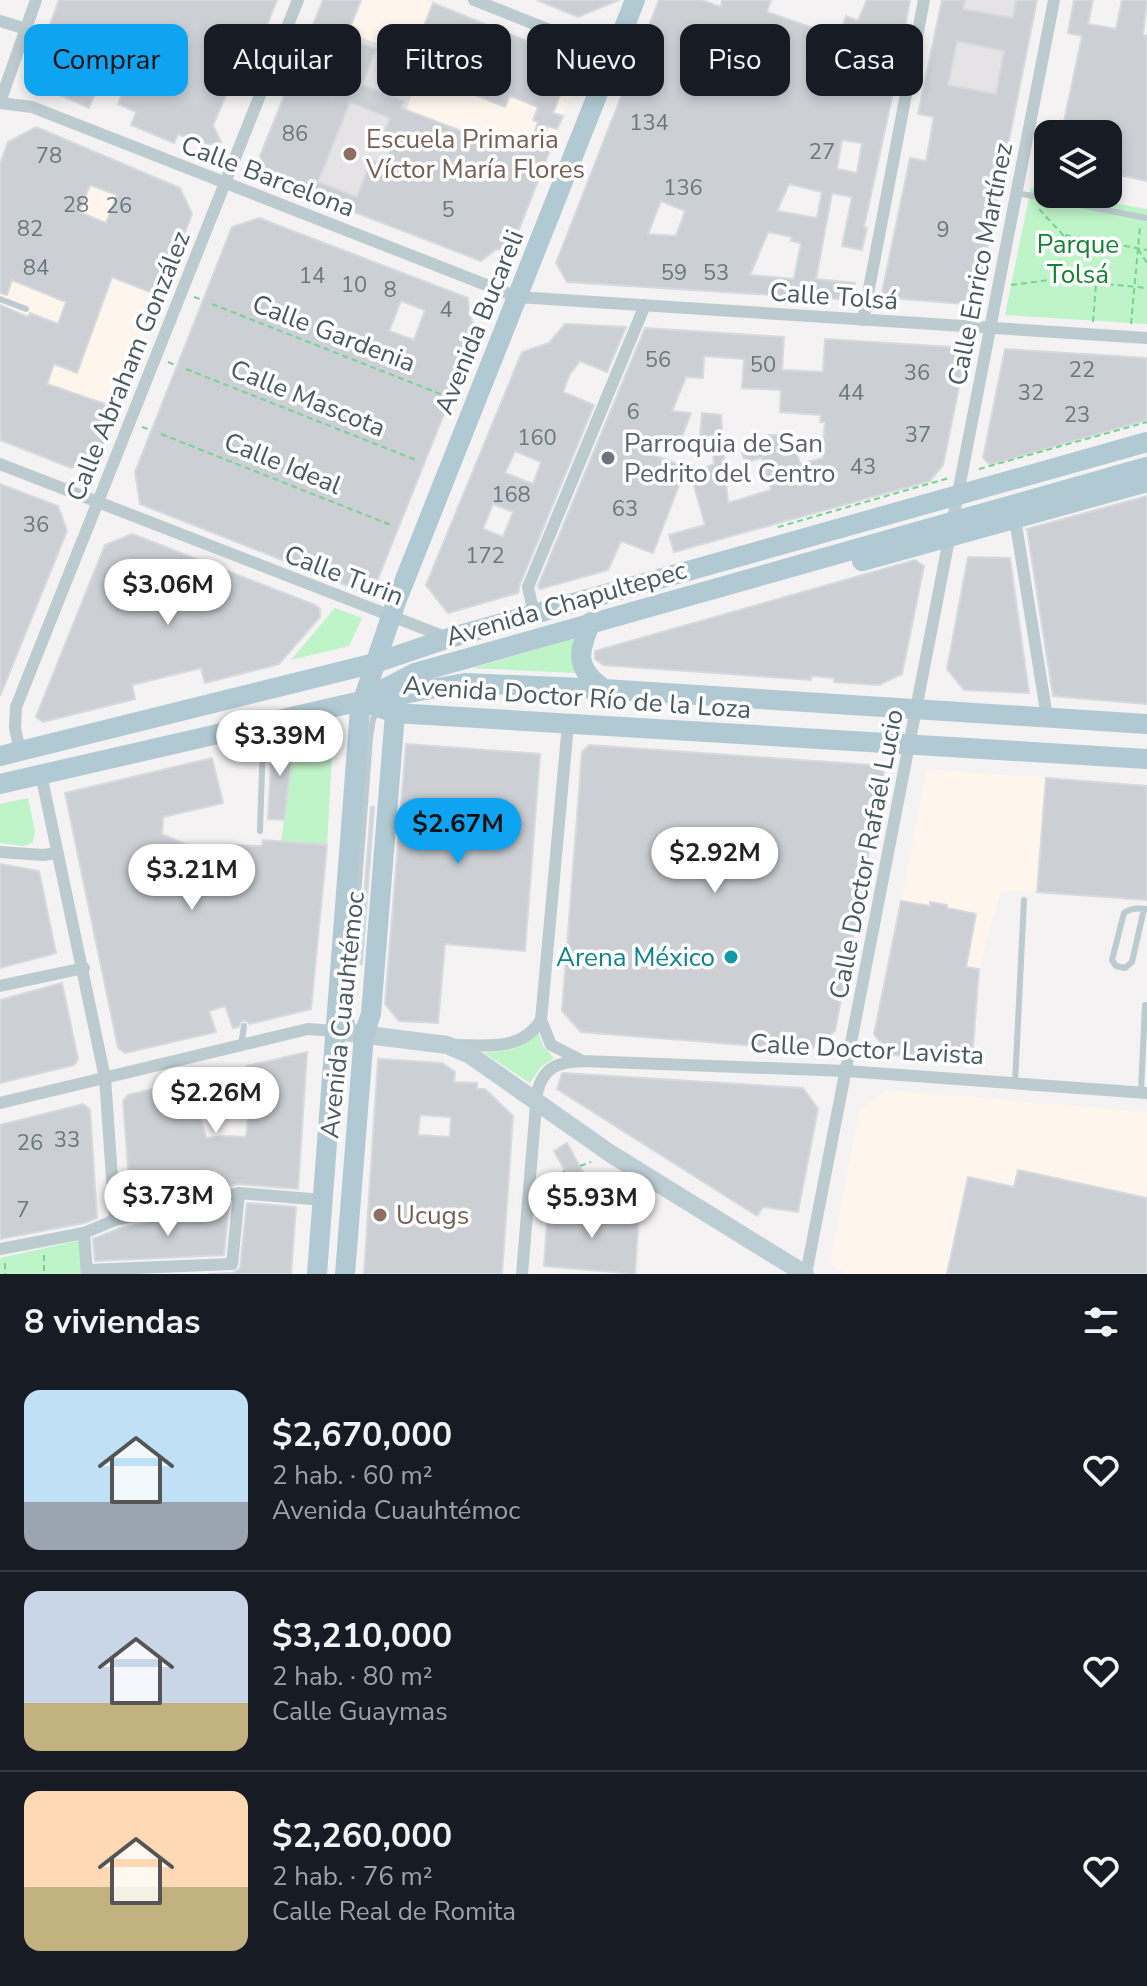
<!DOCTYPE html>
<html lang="es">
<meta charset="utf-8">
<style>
:root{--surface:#171b24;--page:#242831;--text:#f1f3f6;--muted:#9ea1a6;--line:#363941;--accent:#0ea4f2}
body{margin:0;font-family:"Nunito Sans",sans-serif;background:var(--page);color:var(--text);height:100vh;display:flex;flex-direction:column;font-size:30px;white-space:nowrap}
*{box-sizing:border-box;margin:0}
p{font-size:26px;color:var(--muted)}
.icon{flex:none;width:44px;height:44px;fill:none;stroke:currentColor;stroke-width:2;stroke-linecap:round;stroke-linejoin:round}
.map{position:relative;height:1274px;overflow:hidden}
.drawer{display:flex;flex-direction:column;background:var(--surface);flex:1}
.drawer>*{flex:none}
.guide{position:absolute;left:24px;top:24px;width:1100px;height:72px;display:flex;gap:16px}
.buttons{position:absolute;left:1034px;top:120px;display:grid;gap:16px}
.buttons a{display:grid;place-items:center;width:88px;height:88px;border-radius:16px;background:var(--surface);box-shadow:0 4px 12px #0003;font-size:40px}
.price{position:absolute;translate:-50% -68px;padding:0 18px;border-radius:28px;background:#fff;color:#222;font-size:26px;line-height:52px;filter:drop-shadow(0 2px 4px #0008)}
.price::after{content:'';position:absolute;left:50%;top:48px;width:24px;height:18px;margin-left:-12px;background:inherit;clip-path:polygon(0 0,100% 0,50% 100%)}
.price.on{background:var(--accent);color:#111}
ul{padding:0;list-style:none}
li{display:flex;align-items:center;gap:24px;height:200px;padding:0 24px}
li+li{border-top:2px solid var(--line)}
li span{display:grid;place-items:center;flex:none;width:224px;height:160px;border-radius:16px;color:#555}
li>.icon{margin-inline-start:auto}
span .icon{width:96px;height:96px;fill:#fffc;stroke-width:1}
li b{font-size:34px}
h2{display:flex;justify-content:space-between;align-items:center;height:96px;padding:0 24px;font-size:34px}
.pill{padding:0 28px;border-radius:16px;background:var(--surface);box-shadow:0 4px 12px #0003;font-size:28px;line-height:72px}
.pill.on{background:var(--accent);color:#111}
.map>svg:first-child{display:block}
.commercial{fill:#fef5ed}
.education{fill:#e5e3e5}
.green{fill:#bff3c8}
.building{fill:#ccd0d5;stroke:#d6dade;stroke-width:2;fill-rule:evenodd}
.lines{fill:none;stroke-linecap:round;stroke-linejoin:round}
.path{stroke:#74d490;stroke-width:2;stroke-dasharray:6 4;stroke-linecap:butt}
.lane{stroke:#bccbcf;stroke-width:6}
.street{stroke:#bccbcf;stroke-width:12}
.secondary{stroke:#bdcdd4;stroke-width:18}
.primary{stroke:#b0c9d2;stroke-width:20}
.education-dot{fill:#8d6e63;stroke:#fff;stroke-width:3}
.worship-dot{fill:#6b7280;stroke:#fff;stroke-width:3}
.culture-dot{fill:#0f9aa8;stroke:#fff;stroke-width:3}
.labels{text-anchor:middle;stroke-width:7;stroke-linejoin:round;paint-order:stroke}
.number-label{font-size:22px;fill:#69787e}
.education-label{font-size:26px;fill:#785e54;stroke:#fff;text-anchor:start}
.street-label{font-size:26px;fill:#485b61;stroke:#fff}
.park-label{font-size:26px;fill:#118431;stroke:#fff}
.worship-label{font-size:26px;fill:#5b616d;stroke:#fff;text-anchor:start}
.culture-label{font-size:26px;fill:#0d838f;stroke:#fff;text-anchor:end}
</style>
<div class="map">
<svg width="1147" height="1274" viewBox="0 0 1147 1274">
<rect width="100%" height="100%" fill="#f4f2f3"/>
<path class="commercial" d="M 323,0 L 424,0 L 583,64 L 512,247 L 326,24 L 314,54 L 303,50 Z
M 36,127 L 180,188 L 192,214 L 97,459 L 71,468 L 0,440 L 0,164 L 8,142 Z
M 927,769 L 1046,778 L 1037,892 L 1001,891 L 979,969 L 966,967 L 976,914 L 947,908 L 947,905 L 931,902 L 930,906 L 901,901 Z
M 887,1090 L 1147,1112 L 1147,1274 L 846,1274 L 830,1264 L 859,1111 Z"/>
<path class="education" d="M 942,0 L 1037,0 L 1017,99 L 926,81 Z
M 326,24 L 425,62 L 364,216 L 297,190 L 291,79 L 303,50 L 314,54 Z"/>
<path class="green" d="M 1031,188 L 1048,192 L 1048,194 L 1062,194 L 1147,209 L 1147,324 L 1005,315 Z
M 335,608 L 362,618 L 349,646 L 291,660 Z
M 573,639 L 575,673 L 473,668 Z
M 327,734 L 333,737 L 327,845 L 281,842 L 294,744 Z
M 28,798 L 35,831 L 33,842 L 24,846 L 0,843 L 0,804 Z
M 538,1032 L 543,1046 L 554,1058 L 541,1067 L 530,1083 L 484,1053 C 510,1050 519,1052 538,1032 Z
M 81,1240 L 82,1274 L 0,1274 L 0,1258 Z"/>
<path class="building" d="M 59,0 L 277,0 L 241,90 L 230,86 L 213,125 L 221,142 L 207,145 L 178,134 L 174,143 L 131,125 L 136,112 L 118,104 L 121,96 L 98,87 L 89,108 L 53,92 L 37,60 ZM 160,28 L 189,39 L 177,68 L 149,56 Z
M 323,0 L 361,0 L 346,38 L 376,49 L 362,85 L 404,101 L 401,108 L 518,153 L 524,139 L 531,142 L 538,122 L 533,120 L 538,107 L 510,96 L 505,107 L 440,81 L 445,70 L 395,51 L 399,40 L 406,39 L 417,44 L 433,3 L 537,45 L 533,55 L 563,66 L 567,78 L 553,113 L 563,116 L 557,129 L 548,126 L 541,146 L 550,150 L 512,247 L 495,250 L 481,261 L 271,180 L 260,156 L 291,79 L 332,96 L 346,60 L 317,48 L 314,54 L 303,50 ZM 350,102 L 390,118 L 383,136 L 394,140 L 384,165 L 371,160 L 357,197 L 318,182 Z
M 537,0 L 619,0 L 578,17 Z
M 659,0 L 701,0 L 721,7 L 722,0 L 771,0 L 767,12 L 839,37 L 846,16 L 858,21 L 867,0 L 910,0 L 904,33 L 864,26 L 853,80 L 894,88 L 864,227 L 867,228 L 862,250 L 842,246 L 852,197 L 832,193 L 816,279 L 855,283 L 852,300 L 567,282 L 556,263 ZM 842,140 L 862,143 L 857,173 L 837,169 ZM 789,184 L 822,192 L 817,218 L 777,211 ZM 661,201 L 685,211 L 676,236 L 648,234 ZM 768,232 L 792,237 L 791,241 L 801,243 L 794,279 L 750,275 Z
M 942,0 L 965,0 L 963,9 L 1013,18 L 1016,0 L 1037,0 L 976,305 L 881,297 L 910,158 L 926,161 L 934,117 L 918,114 ZM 957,41 L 1004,51 L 996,94 L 948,85 Z
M 1074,0 L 1093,0 L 1088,24 L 1116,29 L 1122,0 L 1147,0 L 1143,35 L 1147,36 L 1147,181 L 1108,173 L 1108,134 L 1091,134 L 1092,132 L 1063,126 L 1082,36 L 1068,33 Z
M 36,127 L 180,188 L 192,214 L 160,296 L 112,277 L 77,373 L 54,364 L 47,384 L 117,408 L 97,459 L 71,468 L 0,440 L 0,305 L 28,317 L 30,313 L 58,324 L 66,302 L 12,280 L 7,295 L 0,293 L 0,164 L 8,142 ZM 90,185 L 117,195 L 106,223 L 79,212 Z
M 259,218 L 468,298 L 469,313 L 477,332 L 375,586 L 363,592 L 140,504 L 135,472 L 232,227 ZM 401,301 L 425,310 L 414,340 L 389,331 Z
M 565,324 L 626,327 L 607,372 L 580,361 L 570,374 L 563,392 L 594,405 L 520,584 L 518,593 L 448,613 L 426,585 L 522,352 L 549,343 ZM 515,451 L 541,462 L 533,484 L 505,473 ZM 493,504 L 513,512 L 503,537 L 483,529 Z
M 645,328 L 784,337 L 782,370 L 823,372 L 825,339 L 967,348 L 943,465 L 930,481 L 674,552 L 669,535 L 705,525 L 689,468 L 697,471 L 714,464 L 713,447 L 699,447 L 702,413 L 721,415 L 728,503 L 771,490 L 762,458 L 745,462 L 742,453 L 769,445 L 769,435 L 778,435 L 793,452 L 796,451 L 800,464 L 823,458 L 819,445 L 823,444 L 825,422 L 820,422 L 821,415 L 780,412 L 781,390 L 742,388 L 744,359 L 704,356 L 703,378 L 686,377 L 672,411 L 691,413 L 678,447 L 632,447 L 686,467 L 653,553 L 621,541 L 608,570 L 540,589 L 538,586 Z
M 1005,349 L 1147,358 L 1147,420 L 990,465 L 983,458 Z
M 0,484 L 58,506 L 67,531 L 0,696 Z
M 1147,496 L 1147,704 L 1053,696 L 1027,529 Z
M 132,534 L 315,605 L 320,609 L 320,617 L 279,664 L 205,683 L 201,668 L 132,685 L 135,699 L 43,722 L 36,717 L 105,545 Z
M 968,557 L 1010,558 L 1029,693 L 964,690 L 947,669 Z
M 915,560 L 924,566 L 902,674 L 879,685 L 834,682 L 834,678 L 811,676 L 811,680 L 603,665 L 595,659 L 595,651 Z
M 287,738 L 294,744 L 284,820 L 268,819 L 272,742 Z
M 406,744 L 540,754 L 525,951 L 445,944 L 438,1023 L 399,1021 L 385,1004 Z
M 589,745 L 885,766 L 835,1031 L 810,1050 L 581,1032 L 562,1011 L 582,752 Z
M 212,758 L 223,803 L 163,817 L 162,834 L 231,865 L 232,845 L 262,846 L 263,840 L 327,845 L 311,1009 L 250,1024 L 243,1020 L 238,1027 L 233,1028 L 225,1006 L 209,1011 L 216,1032 L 125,1053 L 118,1048 L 65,793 Z
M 1046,778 L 1147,786 L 1147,900 L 1037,892 Z
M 371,807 L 374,807 L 362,964 L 359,964 Z
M 0,864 L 39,871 L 56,953 L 0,968 Z
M 901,901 L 930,906 L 930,902 L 947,905 L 947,908 L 976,914 L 966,967 L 979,969 L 972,1060 L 890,1055 L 874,1034 Z
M 62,983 L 78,1059 L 74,1065 L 0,1083 L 0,1000 Z
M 307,1052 L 298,1189 L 238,1184 L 131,1207 L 123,1101 L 128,1095 L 228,1071 L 232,1084 L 222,1087 L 224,1096 L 216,1099 L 217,1103 L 198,1107 L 206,1138 L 224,1136 L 246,1137 L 252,1079 L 247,1066 Z
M 378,1059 L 442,1063 L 455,1072 L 454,1082 L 477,1083 L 477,1089 L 485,1089 L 513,1116 L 502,1274 L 364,1274 ZM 420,1115 L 451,1117 L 450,1137 L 418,1135 Z
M 562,1073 L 803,1088 L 818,1109 L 798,1212 L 763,1207 L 757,1216 L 557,1089 Z
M 83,1104 L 90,1109 L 97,1218 L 84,1223 L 0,1239 L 0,1125 Z
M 567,1143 L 594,1192 L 581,1199 L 554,1151 Z
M 1018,1170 L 1147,1198 L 1147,1274 L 947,1274 L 968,1177 L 1014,1187 Z
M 247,1203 L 296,1207 L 291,1274 L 208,1274 L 233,1273 L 240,1268 Z
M 229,1204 L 224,1255 L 95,1261 L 93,1239 L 118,1229 Z
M 548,1206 L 639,1212 L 635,1274 L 544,1266 Z"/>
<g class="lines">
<path class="path" d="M 1065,235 L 1147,250
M 1138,249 L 1147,263
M 1058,279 L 1147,288
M 1011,285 L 1057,279 L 1063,235 L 1039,209
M 194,297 L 203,300
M 212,304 L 443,395
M 1093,322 L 1096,284
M 1131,324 L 1140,227
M 168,362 L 177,366
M 186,369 L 416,460
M 142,427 L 151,430
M 161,434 L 391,525
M 979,469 L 1147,422
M 778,527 L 949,478
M 580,1166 L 591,1162
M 544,1179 L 565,1171
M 44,1255 L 44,1274
M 5,1263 L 5,1274"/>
<path class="lane" d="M 1017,193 L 1147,218
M 0,299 L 26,309
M 450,695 L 490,694
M 257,728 L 263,740 L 260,831
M 1144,909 L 1132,962 L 1125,968 L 1116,966 L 1112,960 L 1124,913 C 1130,908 1139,908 1147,909
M 354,1031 L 349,1013 L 370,738 L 373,719 L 377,712
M 241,1045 L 244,1026
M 1015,1083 L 1024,900
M 1141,1092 L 1145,1005"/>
<path class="street" d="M 474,0 L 613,55
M 0,21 L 26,29
M 0,102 L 36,0
M 0,103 L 32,107 L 517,297 L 1147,338
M 863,320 L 924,0
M 0,464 L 448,638
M 1015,519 L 1047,717
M 534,614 L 528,587 L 645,305
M 568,724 L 541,1020 L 551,1045 L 579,1059
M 20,752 L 15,728 L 16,707 L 298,0
M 41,774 L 105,1078 L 115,1220
M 0,852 L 43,855 L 58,853
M 0,986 L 84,968
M 454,1045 C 487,1045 521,1052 541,1020
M 0,1103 L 308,1029 L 336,1031
M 84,1233 L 115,1220 L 239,1193 L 323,1200
M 0,1249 L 84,1233 L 87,1274
M 87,1270 L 232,1264 L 239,1193
M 522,1274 L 537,1093 C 543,1067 558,1062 583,1061 L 846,1071 L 1147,1093
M 806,1274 L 1054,0"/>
<path class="secondary" d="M 336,1031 L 447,1045 L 470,1055 L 611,1154 L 805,1274"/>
<path class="primary" d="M 862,561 L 1147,482
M 591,622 C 578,652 574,668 604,689
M 381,698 L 465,683 L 604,689 L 1147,724
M 361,701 L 395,713 L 1147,759
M 0,756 L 375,663 L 449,638 L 1147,442
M 0,784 L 361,701 L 415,673 L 1147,467
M 317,1274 L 360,709 L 396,602 L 635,0
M 345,1274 L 364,1034 L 371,1014 L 395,713"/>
</g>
<g class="education-dot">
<circle cx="350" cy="154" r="8"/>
<circle cx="380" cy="1215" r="8"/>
</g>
<circle class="worship-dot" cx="608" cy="458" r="8"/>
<circle class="culture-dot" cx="731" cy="957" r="8"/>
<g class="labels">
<g class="number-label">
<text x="649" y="130">134</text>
<text x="295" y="141">86</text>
<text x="822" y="159">27</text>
<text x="49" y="163">78</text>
<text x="683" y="195">136</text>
<text x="76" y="212">28</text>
<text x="119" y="213">26</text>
<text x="448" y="217">5</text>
<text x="30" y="236">82</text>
<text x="943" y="237">9</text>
<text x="36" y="275">84</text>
<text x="674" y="280">59</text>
<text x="716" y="280">53</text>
<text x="312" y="283">14</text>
<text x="354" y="292">10</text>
<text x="390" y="297">8</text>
<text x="446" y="317">4</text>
<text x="658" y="367">56</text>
<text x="763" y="372">50</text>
<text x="1082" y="377">22</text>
<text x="917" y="380">36</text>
<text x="851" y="400">44</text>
<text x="1031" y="400">32</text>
<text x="633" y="419">6</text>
<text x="1077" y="422">23</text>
<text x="918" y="442">37</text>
<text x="537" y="445">160</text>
<text x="863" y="474">43</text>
<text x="511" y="502">168</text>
<text x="625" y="516">63</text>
<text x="36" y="532">36</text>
<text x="485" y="563">172</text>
<text x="67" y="1147">33</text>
<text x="30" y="1150">26</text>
<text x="23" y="1217">7</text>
</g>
<g class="education-label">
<text x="366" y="148">Escuela Primaria<tspan x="366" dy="30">Víctor María Flores</tspan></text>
<text x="396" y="1224">Ucugs</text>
</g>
<g class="street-label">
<text transform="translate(268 176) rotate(21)" y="9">Calle Barcelona</text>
<text transform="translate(980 264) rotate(-79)" y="9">Calle Enrico Martínez</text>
<text transform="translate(834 296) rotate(4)" y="9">Calle Tolsá</text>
<text transform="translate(479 322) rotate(-68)" y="9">Avenida Bucareli</text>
<text transform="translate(334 333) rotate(21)" y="9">Calle Gardenia</text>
<text transform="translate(128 366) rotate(-68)" y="9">Calle Abraham González</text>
<text transform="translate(308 398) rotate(22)" y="9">Calle Mascota</text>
<text transform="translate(283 463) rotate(22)" y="9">Calle Ideal</text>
<text transform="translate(344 575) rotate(21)" y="9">Calle Turin</text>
<text transform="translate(566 603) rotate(-16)" y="9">Avenida Chapultepec</text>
<text transform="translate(577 697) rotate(4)" y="9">Avenida Doctor Río de la Loza</text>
<text transform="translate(866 854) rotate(-79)" y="9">Calle Doctor Rafaél Lucio</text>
<text transform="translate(342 1015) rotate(-84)" y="9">Avenida Cuauhtémoc</text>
<text transform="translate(867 1049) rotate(3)" y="9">Calle Doctor Lavista</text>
</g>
<g class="park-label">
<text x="1078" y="253">Parque<tspan x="1078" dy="30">Tolsá</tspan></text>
</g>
<g class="worship-label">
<text x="624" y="452">Parroquia de San<tspan x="624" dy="30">Pedrito del Centro</tspan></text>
</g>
<g class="culture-label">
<text x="715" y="966">Arena México</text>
</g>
</g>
</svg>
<div class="buttons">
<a><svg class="icon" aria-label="layers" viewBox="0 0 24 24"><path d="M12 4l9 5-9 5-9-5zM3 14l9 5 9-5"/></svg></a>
</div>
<b class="price" style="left:168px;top:627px">$3.06M</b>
<b class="price" style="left:280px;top:778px">$3.39M</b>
<b class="price on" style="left:458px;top:866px">$2.67M</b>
<b class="price" style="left:715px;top:895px">$2.92M</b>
<b class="price" style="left:192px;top:912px">$3.21M</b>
<b class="price" style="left:216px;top:1135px">$2.26M</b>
<b class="price" style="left:168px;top:1238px">$3.73M</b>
<b class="price" style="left:592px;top:1240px">$5.93M</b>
<div class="guide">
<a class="pill on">Comprar</a>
<a class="pill">Alquilar</a>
<a class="pill">Filtros</a>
<a class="pill">Nuevo</a>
<a class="pill">Piso</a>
<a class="pill">Casa</a>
</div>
</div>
<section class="drawer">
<h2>8 viviendas<svg class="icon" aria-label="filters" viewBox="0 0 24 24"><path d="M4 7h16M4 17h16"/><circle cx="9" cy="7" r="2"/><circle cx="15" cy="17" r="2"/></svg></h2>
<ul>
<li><span style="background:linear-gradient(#bfe0f5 70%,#9aa5b1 0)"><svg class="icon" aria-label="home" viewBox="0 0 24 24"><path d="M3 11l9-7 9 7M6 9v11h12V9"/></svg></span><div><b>$2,670,000</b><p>2 hab. · 60 m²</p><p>Avenida Cuauhtémoc</p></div><svg class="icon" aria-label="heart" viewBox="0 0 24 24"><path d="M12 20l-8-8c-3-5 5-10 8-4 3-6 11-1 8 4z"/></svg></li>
<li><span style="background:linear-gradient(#c9d6e8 70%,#c2b280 0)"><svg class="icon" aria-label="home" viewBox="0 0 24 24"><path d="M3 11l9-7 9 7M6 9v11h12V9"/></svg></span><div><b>$3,210,000</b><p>2 hab. · 80 m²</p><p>Calle Guaymas</p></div><svg class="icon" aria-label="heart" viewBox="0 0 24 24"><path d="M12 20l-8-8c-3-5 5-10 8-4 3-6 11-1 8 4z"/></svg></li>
<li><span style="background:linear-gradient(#ffd9b3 60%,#c2b280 0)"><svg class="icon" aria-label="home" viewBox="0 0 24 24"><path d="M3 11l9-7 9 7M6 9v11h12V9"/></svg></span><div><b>$2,260,000</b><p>2 hab. · 76 m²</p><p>Calle Real de Romita</p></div><svg class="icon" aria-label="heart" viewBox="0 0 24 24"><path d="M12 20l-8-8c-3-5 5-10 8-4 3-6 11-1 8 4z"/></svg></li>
</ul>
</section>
